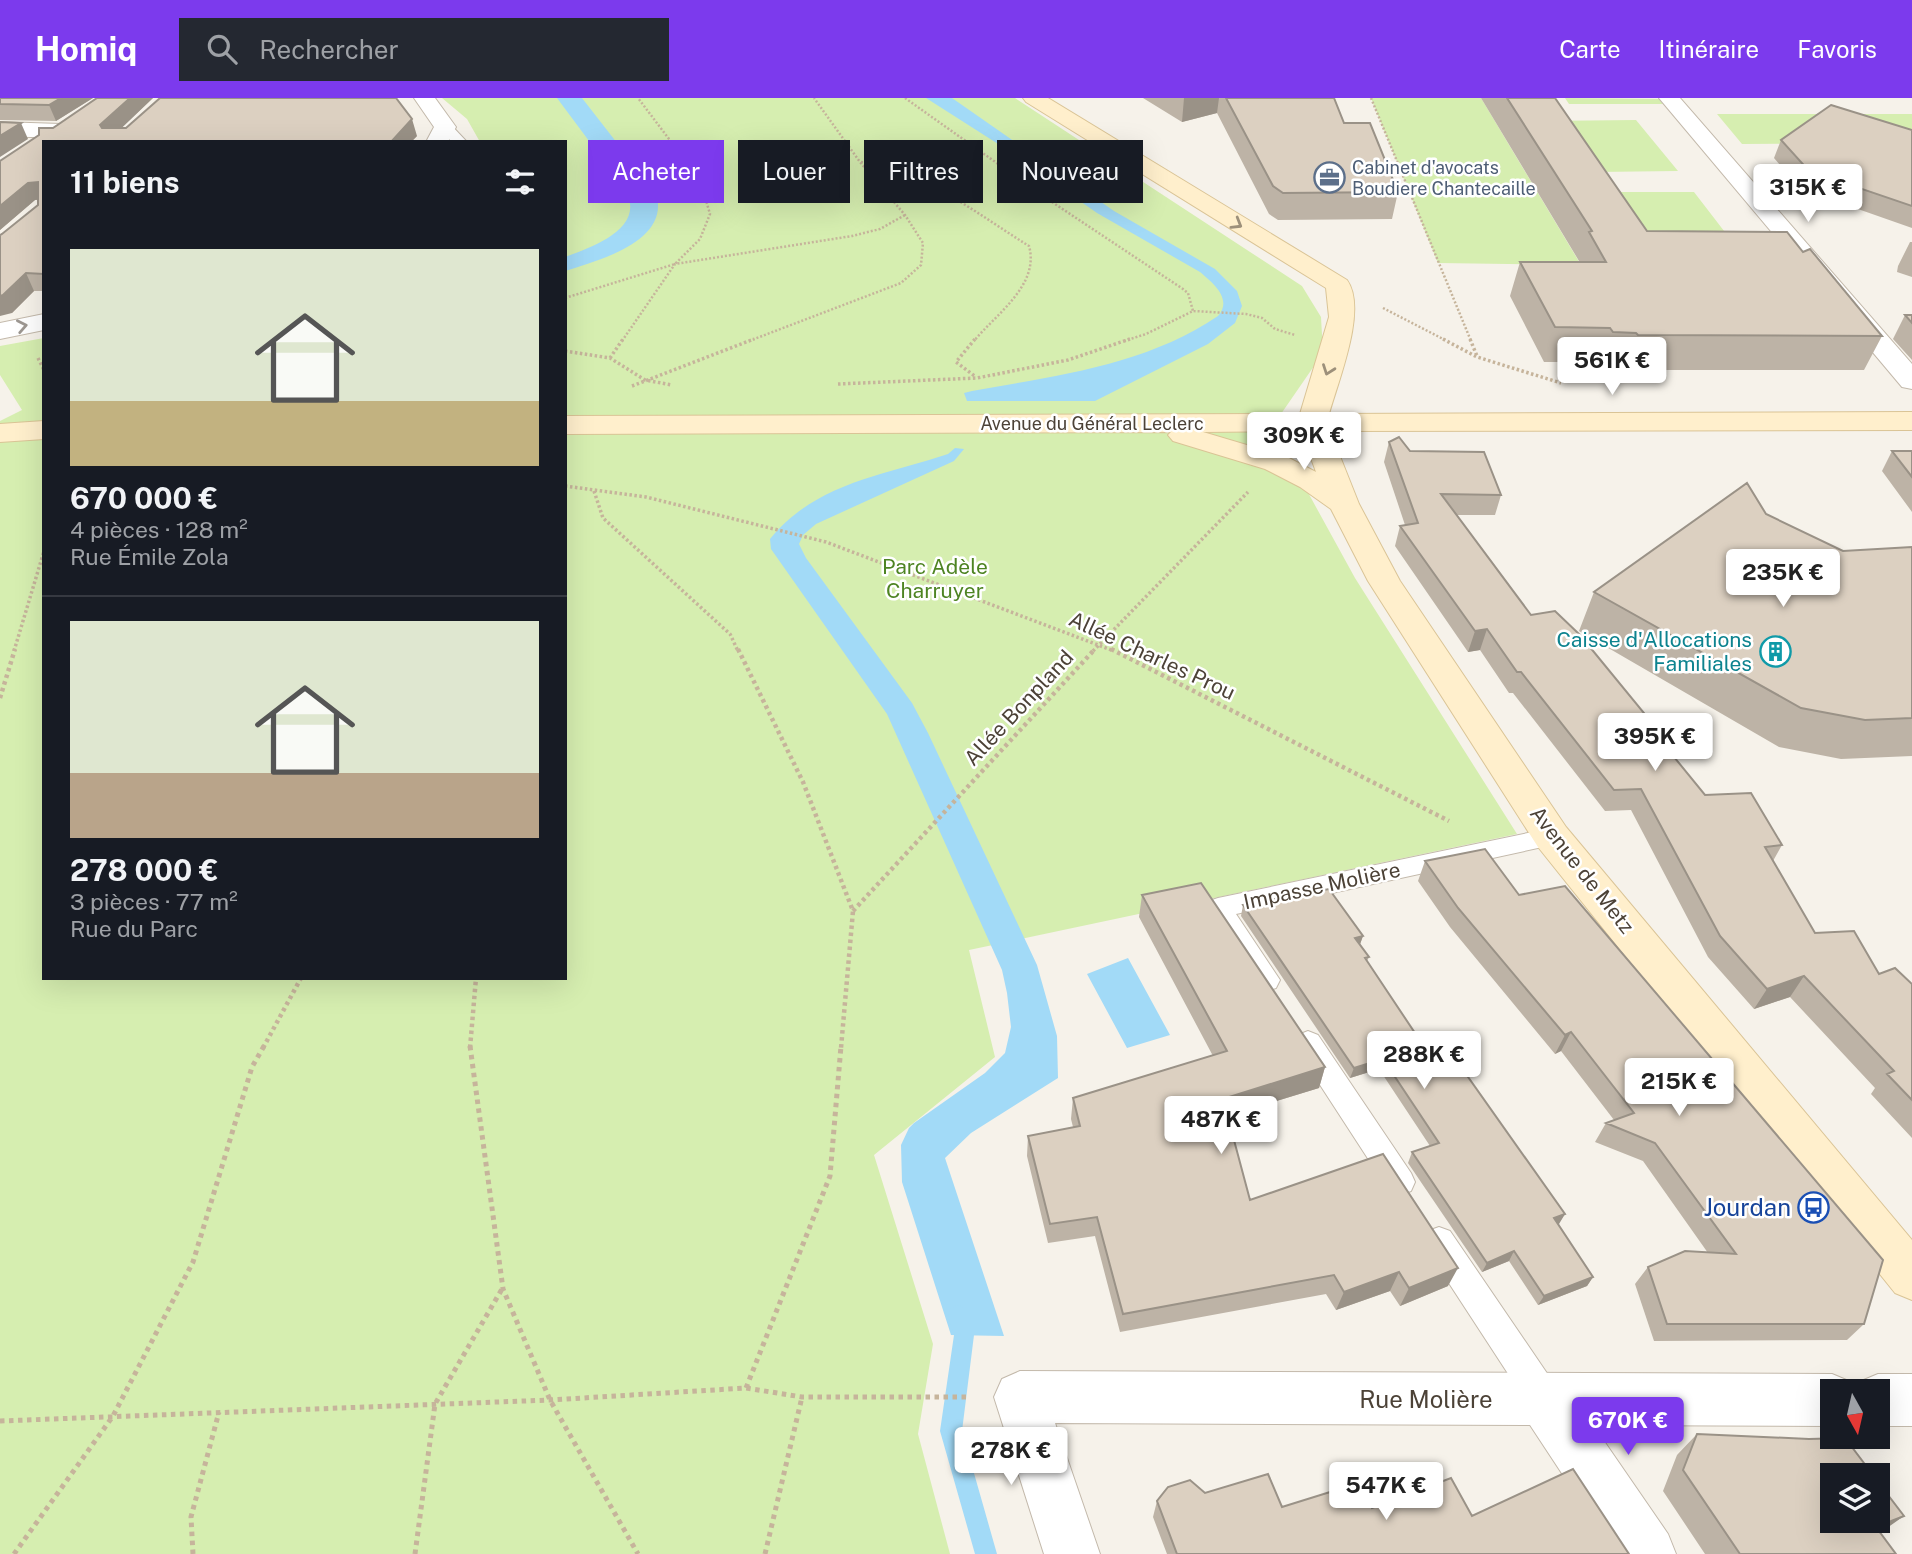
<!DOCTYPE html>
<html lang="fr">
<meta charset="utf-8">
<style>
:root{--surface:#171b24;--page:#242831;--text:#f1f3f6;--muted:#9ea1a6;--line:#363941;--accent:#7c3aed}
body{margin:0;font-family:"Public Sans",sans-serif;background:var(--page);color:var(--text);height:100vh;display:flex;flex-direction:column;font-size:26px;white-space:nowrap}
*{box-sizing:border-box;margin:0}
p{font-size:23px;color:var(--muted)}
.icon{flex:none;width:38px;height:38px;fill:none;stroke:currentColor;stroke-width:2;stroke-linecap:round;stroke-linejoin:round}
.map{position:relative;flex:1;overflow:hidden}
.drawer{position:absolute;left:42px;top:42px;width:525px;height:840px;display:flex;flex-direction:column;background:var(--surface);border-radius:0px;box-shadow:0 7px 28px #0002}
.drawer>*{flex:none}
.banner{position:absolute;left:588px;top:42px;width:665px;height:63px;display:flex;gap:14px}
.needle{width:46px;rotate:172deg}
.fabs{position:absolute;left:1820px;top:1281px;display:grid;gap:14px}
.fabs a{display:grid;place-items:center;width:70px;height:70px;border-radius:0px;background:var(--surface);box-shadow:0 7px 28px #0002;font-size:35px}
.price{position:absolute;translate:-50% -60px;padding:0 16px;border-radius:7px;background:#fff;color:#222;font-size:23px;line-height:46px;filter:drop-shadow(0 2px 4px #0008)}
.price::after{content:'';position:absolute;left:50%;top:42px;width:21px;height:16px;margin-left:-10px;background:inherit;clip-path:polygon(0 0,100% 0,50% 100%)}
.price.on{background:var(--accent);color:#fff}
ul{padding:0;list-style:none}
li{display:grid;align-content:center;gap:14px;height:371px;padding:0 28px}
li+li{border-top:2px solid var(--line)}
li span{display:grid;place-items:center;height:217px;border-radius:0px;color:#555}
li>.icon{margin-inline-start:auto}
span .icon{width:126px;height:126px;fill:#fffc;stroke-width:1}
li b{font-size:30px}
h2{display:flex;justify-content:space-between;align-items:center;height:84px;padding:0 28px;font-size:30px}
.chip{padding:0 24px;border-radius:0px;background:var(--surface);box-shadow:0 7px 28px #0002;font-size:24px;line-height:63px}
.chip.on{background:var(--accent);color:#fff}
header{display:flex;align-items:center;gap:42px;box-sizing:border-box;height:98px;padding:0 35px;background:var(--accent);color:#fff}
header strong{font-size:33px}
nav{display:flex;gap:38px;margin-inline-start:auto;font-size:24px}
.search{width:490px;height:63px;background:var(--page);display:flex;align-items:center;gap:18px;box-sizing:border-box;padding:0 24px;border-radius:0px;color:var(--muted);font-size:26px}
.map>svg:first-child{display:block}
.green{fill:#d6eeb0}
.water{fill:#a2daf7}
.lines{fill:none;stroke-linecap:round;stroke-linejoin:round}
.stream{fill:#a2daf7;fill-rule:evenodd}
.lane-casing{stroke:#c3b9ab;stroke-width:2}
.street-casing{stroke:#c3b9ab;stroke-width:2}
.secondary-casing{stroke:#dac496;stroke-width:2}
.path-far3{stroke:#c6b49b;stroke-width:2.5;stroke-dasharray:2 2;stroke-linecap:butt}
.path-far2{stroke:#c6b49b;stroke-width:3.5;stroke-dasharray:2.5 2.5;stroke-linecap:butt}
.path-far1{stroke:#c6b49b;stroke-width:4.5;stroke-dasharray:3.5 3.5;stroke-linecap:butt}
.path{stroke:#c6b49b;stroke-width:5;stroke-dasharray:4.5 4.5;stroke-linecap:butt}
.lane{fill:#fff;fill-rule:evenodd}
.street{fill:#fff;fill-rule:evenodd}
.secondary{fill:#ffefcc;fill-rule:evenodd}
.wall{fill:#bdb3a6}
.shaded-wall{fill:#9a9287}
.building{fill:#dcd0c1;stroke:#9a9287;stroke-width:2}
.oneway{stroke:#9d907a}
.oneway2{stroke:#9d9791}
.labels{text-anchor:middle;stroke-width:5;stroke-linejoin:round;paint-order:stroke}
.far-service-label{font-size:18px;fill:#4e5e75;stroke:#fff;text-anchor:start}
.far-street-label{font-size:18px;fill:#4c4237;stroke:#fff}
.park-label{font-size:21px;fill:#4e8423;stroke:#fff}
.culture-label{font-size:21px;fill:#0d838f;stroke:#fff;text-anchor:end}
.street-label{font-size:21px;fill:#4c4237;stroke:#fff}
.near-transit-label{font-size:24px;fill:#164399;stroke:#fff;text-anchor:end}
.near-street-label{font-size:24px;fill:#4c4237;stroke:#fff}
</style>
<header>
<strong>Homiq</strong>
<div class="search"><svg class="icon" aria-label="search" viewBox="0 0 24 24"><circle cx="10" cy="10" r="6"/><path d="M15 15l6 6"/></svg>Rechercher</div>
<nav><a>Carte</a><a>Itinéraire</a><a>Favoris</a></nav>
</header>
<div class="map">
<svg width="1912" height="1456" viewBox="0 0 1912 1456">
<rect width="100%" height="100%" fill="#f6f2ea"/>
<path class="green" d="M 442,0 L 1015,0 L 1302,188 L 1321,219 L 1323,255 L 1272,329 L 1355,480 L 1517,736 L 969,852 L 995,959 L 874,1057 L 933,1246 L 918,1336 L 950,1456 L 0,1456 L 0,323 L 22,312 L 0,277 L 0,248 L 44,240 L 44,880 L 565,880 L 565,44 L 480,44 L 467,21 Z
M 1371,0 L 1481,0 L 1581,167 L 1438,165 Z
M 1565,0 L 1659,1 L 1663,6 L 1569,6 Z
M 1717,16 L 1912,16 L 1912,54 L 1891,45 L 1742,46 Z
M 1636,22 L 1678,73 L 1596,74 L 1541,23 Z
M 1587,94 L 1694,94 L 1731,142 L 1619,142 Z"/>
<path class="water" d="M 557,0 L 582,0 L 656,95 C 671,143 600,162 565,173 L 565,159 C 593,149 649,129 624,90 Z
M 926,0 L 952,0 L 1114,113 L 1215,171 L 1237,193 L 1242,208 L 1235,225 L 1208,246 L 1095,303 L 967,303 L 964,295 L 972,293 C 1056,278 1146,267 1218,218 C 1233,201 1213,185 1200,174 L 1097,115 L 995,44 Z
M 955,350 L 964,351 L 954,363 L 816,426 L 803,437 L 799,446 L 806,460 L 912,605 L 928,635 L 1037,867 L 1057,938 L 1058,980 L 971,1035 L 945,1060 L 1004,1238 L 951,1237 L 902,1084 L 901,1047 L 909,1030 L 914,1025 L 985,975 L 1005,955 L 1011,929 L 1007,895 L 1002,872 L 887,616 L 771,451 L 770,441 C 815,385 885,377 948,356 Z
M 1128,860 L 1170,937 L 1127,950 L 1087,876 Z"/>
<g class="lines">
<path class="stream" d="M 958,1207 L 965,1210 L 974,1237 L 962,1333 L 997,1456 L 975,1456 L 940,1333 L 954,1237 L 948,1217 L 951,1210 Z"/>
<defs>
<path id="lane" d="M 445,25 L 450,26 L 467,44 L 452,44 L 438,29 Z
M 1552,730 L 1561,733 L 1564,739 L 1561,745 L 1236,816 L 1280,882 L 1276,890 L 1267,893 L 1258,890 L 1205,810 L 1209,803 L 1218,800 Z
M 1308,933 L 1318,937 L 1411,1075 L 1415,1084 L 1411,1093 L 1400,1097 L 1389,1093 L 1298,953 L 1294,945 L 1298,937 Z
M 1439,1129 L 1450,1133 L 1557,1290 L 1562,1302 L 1557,1314 L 1545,1319 L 1533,1314 L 1428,1153 L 1424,1143 L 1428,1133 Z"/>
<path id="street" d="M 414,0 L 435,0 L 456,29 L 448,44 L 426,44 L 434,29 Z
M 1659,0 L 1680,0 L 1912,266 L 1912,291 L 1902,289 Z
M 0,24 L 61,26 L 69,28 L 72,33 L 69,38 L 61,40 L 0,38 Z
M 44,216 L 44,232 L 0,241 L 0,225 Z
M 1020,1273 L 1832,1276 L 1851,1284 L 1855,1293 L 1832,1293 L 1832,1328 L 1593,1327 L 1668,1436 L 1676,1456 L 1615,1456 L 1530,1327 L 1055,1325 L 1100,1456 L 1044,1456 L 994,1299 L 1002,1281 Z
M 1878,1276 L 1912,1276 L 1912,1328 L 1878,1328 L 1878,1293 L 1855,1293 L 1859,1284 Z"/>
<path id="secondary" d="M 1023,0 L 1048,0 L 1347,182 C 1368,211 1338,283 1329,316 L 1912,314 L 1912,332 L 1330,333 L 1359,406 L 1400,483 L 1566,729 L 1912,1142 L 1912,1202 L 1895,1195 L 1538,749 L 1368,483 L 1331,411 L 1300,389 L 1265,371 L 1173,343 L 1168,337 L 1171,334 L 565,336 L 565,318 L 1300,316 L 1329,219 L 1326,190 L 1026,4 ZM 1301,333 L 1316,374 L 1287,359 L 1203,334 Z
M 44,323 L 44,341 L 0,344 L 0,326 Z"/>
</defs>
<use href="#lane" class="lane-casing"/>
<use href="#street" class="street-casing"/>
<use href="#secondary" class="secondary-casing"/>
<path class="path-far3" d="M 905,0 L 1049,102 L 1183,191 L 1188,195 L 1193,213
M 1371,0 L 1471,243
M 873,63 L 937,50 L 978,50
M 861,64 C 923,72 977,116 1029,148 C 1040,187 996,216 974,243
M 565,200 L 675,166 L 700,141 L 710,116 L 700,82 L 638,0
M 1383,210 L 1447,243
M 622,243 L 675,166 L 852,138 L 880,131 L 905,117
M 749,243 L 901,185 L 921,167 L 923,145 L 905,117 L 860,64 L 814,0
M 1124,243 L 1146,236 L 1193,213 L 1246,216 L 1262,220 L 1275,231 L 1295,237"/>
<path class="path-far2" d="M 975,241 L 956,264 L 976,279
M 1443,241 L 1477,259 L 1561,285
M 1470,241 L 1477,258
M 565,253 L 610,260 L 645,282 L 672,287
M 38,260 L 44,272
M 610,260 L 623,241
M 838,286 L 977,280 L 1068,262 L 1130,241
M 632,288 L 754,241
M 565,388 L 646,399 L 826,444 L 1114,553
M 594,393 L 603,420 L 730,536 L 738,553
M 14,553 L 44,453
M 1093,553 L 1248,394"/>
<path class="path-far1" d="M 738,551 L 803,684 L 853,813 L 841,950
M 1111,551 L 1449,723
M 0,600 L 15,551
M 853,813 L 1095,551
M 263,950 L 301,880
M 470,950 L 476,880"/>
<path class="path" d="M 470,948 L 503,1191 L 550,1302 L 638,1456
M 746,1290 L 830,1078 L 841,948
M 0,1323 L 550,1302 L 746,1290 L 802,1299 L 970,1299
M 14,1456 L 113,1318 L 193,1164 L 252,969 L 264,948
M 193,1456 L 191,1419 L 219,1314
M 415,1456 L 435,1306 L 502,1191
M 765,1456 L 802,1299"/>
<use href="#lane" class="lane"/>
<use href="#street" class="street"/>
<use href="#secondary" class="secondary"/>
</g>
<path class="wall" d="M 0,0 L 93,0 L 56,23 L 0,22 Z
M 97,0 L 153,0 L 121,30 L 417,38 L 411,44 L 44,44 L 44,193 L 34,193 L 12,215 L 2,136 L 38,107 L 38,102 L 35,102 L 0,132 L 0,63 L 53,30 Z
M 1143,0 L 1334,0 L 1344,25 L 1398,94 L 1392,121 L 1278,122 L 1269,116 L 1217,15 L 1182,24 Z
M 1481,0 L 1555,0 L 1647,133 L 1803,154 L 1882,238 L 1864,272 L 1626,272 L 1624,270 L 1601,269 L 1598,264 L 1544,264 L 1510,198 L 1520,164 L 1579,164 L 1579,163 Z
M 1912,32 L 1912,130 L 1801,91 L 1774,60 L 1781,42 Z
M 1910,144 L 1912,144 L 1912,179 L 1897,174 L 1898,168 Z
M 1905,217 L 1912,217 L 1912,262 L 1893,241 Z
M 1389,344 L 1501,397 L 1495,417 L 1456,417 L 1531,517 L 1653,626 L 1651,631 L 1705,697 L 1782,747 L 1773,763 L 1815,835 L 1879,876 L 1912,886 L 1912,1040 L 1871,996 L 1875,990 L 1790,899 L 1754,911 L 1708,859 L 1631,712 L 1605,713 L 1513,595 L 1509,595 L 1480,552 L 1468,554 L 1395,448 L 1400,428 L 1405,427 L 1384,364 Z
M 1892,353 L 1912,353 L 1912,414 L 1882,373 Z
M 1766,416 L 1843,453 L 1912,449 L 1912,658 L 1841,661 L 1779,649 L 1579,533 L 1594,494 Z
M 1425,763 L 1519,797 L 1864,1226 L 1847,1242 L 1654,1243 L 1635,1186 L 1648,1169 L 1708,1155 L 1643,1063 L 1595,1044 L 1606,1025 L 1614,1022 L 1561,953 L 1555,956 L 1450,829 L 1418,783 Z
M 1142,797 L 1325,969 L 1319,990 L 1227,1018 L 1250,1102 L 1448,1188 L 1400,1208 L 1390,1193 L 1336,1212 L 1326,1196 L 1120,1234 L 1095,1138 L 1048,1145 L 1027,1058 L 1028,1038 L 1073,1029 L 1071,1021 L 1073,1000 L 1213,958 L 1139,819 Z
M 1243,807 L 1363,838 L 1360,846 L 1369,859 L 1367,863 L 1437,968 L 1565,1116 L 1558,1126 L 1593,1179 L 1587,1188 L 1538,1207 L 1509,1163 L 1482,1174 L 1408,1065 L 1412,1054 L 1430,1048 L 1379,971 L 1350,980 L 1241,818 Z
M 1697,1336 L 1880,1435 L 1896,1456 L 1705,1456 L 1663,1393 L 1677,1357 Z
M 1205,1395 L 1282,1409 L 1372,1410 L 1472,1418 L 1629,1456 L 1167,1456 L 1153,1419 L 1157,1403 Z"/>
<path class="shaded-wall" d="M 61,0 L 93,0 L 56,23 L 49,7 Z
M 130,0 L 153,0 L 107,44 L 100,27 Z
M 1184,0 L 1219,0 L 1217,15 L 1182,24 Z
M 412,21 L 417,38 L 411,44 L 391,44 Z
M 21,25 L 28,41 L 0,59 L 0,38 Z
M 38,84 L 44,101 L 35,102 L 0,132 L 0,108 L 28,85 Z
M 26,175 L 34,193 L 12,215 L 0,218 L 0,198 Z
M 1487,531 L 1480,552 L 1468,554 L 1475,533 Z
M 1363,838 L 1359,849 L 1355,840 Z
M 1804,878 L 1790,899 L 1754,911 L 1767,891 Z
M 1571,934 L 1561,953 L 1555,956 L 1565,937 Z
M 1383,961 L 1379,971 L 1350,980 L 1354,970 Z
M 1325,969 L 1319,990 L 1218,1021 L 1223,1001 Z
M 1565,1116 L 1559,1126 L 1548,1130 L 1554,1120 Z
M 1514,1153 L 1509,1163 L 1482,1174 L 1487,1165 Z
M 1458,1170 L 1448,1188 L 1400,1208 L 1409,1190 Z
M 1399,1174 L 1390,1193 L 1336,1212 L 1344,1194 Z
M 1593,1179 L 1587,1188 L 1538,1207 L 1544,1198 Z
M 1904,1418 L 1877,1437 L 1876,1429 Z"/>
<path class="building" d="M 0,0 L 61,0 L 49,7 L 0,6 Z
M 97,0 L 130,0 L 100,27 L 102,30 L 126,30 L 160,0 L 396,0 L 412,21 L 391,44 L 44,44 L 44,176 L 26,175 L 3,197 L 0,198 L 0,137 L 2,136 L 38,107 L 38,84 L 28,85 L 0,108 L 0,63 L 39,37 L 39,30 L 53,30 Z
M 1226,0 L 1334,0 L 1344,25 L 1370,25 L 1398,94 L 1283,95 L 1273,88 Z
M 1507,0 L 1555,0 L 1647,133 L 1787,134 L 1803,154 L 1810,151 L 1882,238 L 1638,237 L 1636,235 L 1613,234 L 1610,230 L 1555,229 L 1520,164 L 1606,164 L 1589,134 L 1592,133 Z
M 1831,7 L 1912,32 L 1912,108 L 1809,73 L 1781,42 Z
M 0,24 L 21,25 L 0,38 Z
M 1905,217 L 1912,217 L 1912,225 Z
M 1399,339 L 1410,353 L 1484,354 L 1501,397 L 1441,396 L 1531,517 L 1555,513 L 1580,537 L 1653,626 L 1648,627 L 1705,697 L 1751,695 L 1782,747 L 1765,749 L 1815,835 L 1854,833 L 1879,876 L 1895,870 L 1912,886 L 1912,1002 L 1887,976 L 1894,973 L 1804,878 L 1767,891 L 1720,838 L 1641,691 L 1614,692 L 1521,574 L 1517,574 L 1487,531 L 1475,533 L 1400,428 L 1418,425 L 1389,344 Z
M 1892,353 L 1912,353 L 1912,379 Z
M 1747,385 L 1766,416 L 1843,453 L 1912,449 L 1912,620 L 1865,622 L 1801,610 L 1594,494 Z
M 1485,751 L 1519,797 L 1565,788 L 1883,1162 L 1864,1226 L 1667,1226 L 1648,1169 L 1685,1153 L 1736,1156 L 1655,1045 L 1606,1025 L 1634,1015 L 1571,934 L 1565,937 L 1458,810 L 1425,763 Z
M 1201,785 L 1325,969 L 1223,1001 L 1250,1102 L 1383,1056 L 1458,1170 L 1409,1190 L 1399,1174 L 1344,1194 L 1334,1177 L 1123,1216 L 1097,1119 L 1050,1126 L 1028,1038 L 1080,1028 L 1073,1000 L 1227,953 L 1142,797 Z
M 1329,791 L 1363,838 L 1355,840 L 1369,859 L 1365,860 L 1437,968 L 1456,962 L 1565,1116 L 1554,1120 L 1593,1179 L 1544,1198 L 1514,1153 L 1487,1165 L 1412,1054 L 1439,1045 L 1383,961 L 1354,970 L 1243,807 Z
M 1697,1336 L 1809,1341 L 1845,1340 L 1873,1377 L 1832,1377 L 1832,1423 L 1878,1423 L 1878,1384 L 1904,1418 L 1876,1429 L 1896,1456 L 1740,1456 L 1683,1372 Z
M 1573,1371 L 1629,1456 L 1177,1456 L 1157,1403 L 1168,1389 L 1190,1382 L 1205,1395 L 1268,1376 L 1282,1409 L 1359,1385 L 1372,1410 L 1451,1380 L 1472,1418 Z"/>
<defs><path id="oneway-chevron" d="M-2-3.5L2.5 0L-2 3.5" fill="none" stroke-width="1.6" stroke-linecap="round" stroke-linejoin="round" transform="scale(1.75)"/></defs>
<g class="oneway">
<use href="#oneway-chevron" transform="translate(1237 126) rotate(31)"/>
<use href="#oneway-chevron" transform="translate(1328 272) rotate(110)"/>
</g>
<use class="oneway2" href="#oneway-chevron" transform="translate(22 228) rotate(-11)"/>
<defs>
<symbol id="office-ring" viewBox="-11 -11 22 22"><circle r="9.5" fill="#fff" stroke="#5c6f8a" stroke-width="1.5"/><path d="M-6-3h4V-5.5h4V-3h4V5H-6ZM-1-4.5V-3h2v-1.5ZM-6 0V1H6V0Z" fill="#5c6f8a"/></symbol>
<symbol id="building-ring" viewBox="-11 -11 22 22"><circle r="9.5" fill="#fff" stroke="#0f9aa8" stroke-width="1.5"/><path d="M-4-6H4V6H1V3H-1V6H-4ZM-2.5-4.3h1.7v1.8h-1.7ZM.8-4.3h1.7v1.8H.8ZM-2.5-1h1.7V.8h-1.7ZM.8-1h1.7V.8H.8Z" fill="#0f9aa8"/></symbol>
<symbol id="bus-ring" viewBox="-11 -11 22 22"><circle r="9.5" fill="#fff" stroke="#1a4fb4" stroke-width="1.5"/><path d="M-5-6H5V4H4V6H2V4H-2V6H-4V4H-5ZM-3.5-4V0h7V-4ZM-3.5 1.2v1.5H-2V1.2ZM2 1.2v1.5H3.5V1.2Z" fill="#1a4fb4"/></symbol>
</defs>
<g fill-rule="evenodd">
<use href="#office-ring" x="1312" y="62" width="35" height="35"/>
<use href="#building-ring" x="1758" y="536" width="35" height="35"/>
<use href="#bus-ring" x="1796" y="1092" width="35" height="35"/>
</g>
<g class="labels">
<g class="far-service-label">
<text x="1352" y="76">Cabinet d'avocats<tspan x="1352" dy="21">Boudiere Chantecaille</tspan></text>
</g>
<g class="far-street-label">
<text x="1092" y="332">Avenue du Général Leclerc</text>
</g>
<g class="park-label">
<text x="935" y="476">Parc Adèle<tspan x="935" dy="24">Charruyer</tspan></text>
</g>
<g class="culture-label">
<text x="1752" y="549">Caisse d'Allocations<tspan x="1752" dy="24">Familiales</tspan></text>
</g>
<g class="street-label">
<text transform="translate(1152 558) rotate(25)" y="7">Allée Charles Prou</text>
<text transform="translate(1019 610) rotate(-47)" y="7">Allée Bonpland</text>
<text transform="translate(1582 772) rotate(52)" y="7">Avenue de Metz</text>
<text transform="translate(1322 788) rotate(-12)" y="7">Impasse Molière</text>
</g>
<g class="near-transit-label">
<text x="1791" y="1118">Jourdan</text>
</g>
<g class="near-street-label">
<text x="1426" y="1310">Rue Molière</text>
</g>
</g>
</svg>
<div class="fabs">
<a><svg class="needle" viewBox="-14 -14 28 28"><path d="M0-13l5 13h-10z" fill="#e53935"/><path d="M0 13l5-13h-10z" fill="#9ea1a6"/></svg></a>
<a><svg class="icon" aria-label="layers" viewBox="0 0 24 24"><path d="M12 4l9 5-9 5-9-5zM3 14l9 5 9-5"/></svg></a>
</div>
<b class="price" style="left:1808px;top:126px">315K €</b>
<b class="price" style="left:1612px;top:299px">561K €</b>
<b class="price" style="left:1304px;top:374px">309K €</b>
<b class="price" style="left:1783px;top:511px">235K €</b>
<b class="price" style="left:1655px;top:675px">395K €</b>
<b class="price" style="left:1424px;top:993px">288K €</b>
<b class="price" style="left:1679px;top:1020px">215K €</b>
<b class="price" style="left:1221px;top:1058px">487K €</b>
<b class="price on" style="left:1628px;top:1359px">670K €</b>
<b class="price" style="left:1011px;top:1389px">278K €</b>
<b class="price" style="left:1386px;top:1424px">547K €</b>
<div class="banner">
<a class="chip on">Acheter</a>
<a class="chip">Louer</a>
<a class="chip">Filtres</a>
<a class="chip">Nouveau</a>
</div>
<section class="drawer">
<h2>11 biens<svg class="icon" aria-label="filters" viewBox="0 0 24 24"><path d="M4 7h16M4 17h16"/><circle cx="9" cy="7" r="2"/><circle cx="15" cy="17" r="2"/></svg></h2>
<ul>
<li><span style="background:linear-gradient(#dfe7d0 70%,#c2b280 0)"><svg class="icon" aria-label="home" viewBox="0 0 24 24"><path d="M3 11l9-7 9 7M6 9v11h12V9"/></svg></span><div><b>670 000 €</b><p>4 pièces · 128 m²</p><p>Rue Émile Zola</p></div></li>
<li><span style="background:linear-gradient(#dfe7d0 70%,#b9a48a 0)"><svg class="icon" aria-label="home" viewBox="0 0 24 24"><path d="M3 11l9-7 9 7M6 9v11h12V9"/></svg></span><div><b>278 000 €</b><p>3 pièces · 77 m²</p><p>Rue du Parc</p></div></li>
</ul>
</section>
</div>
